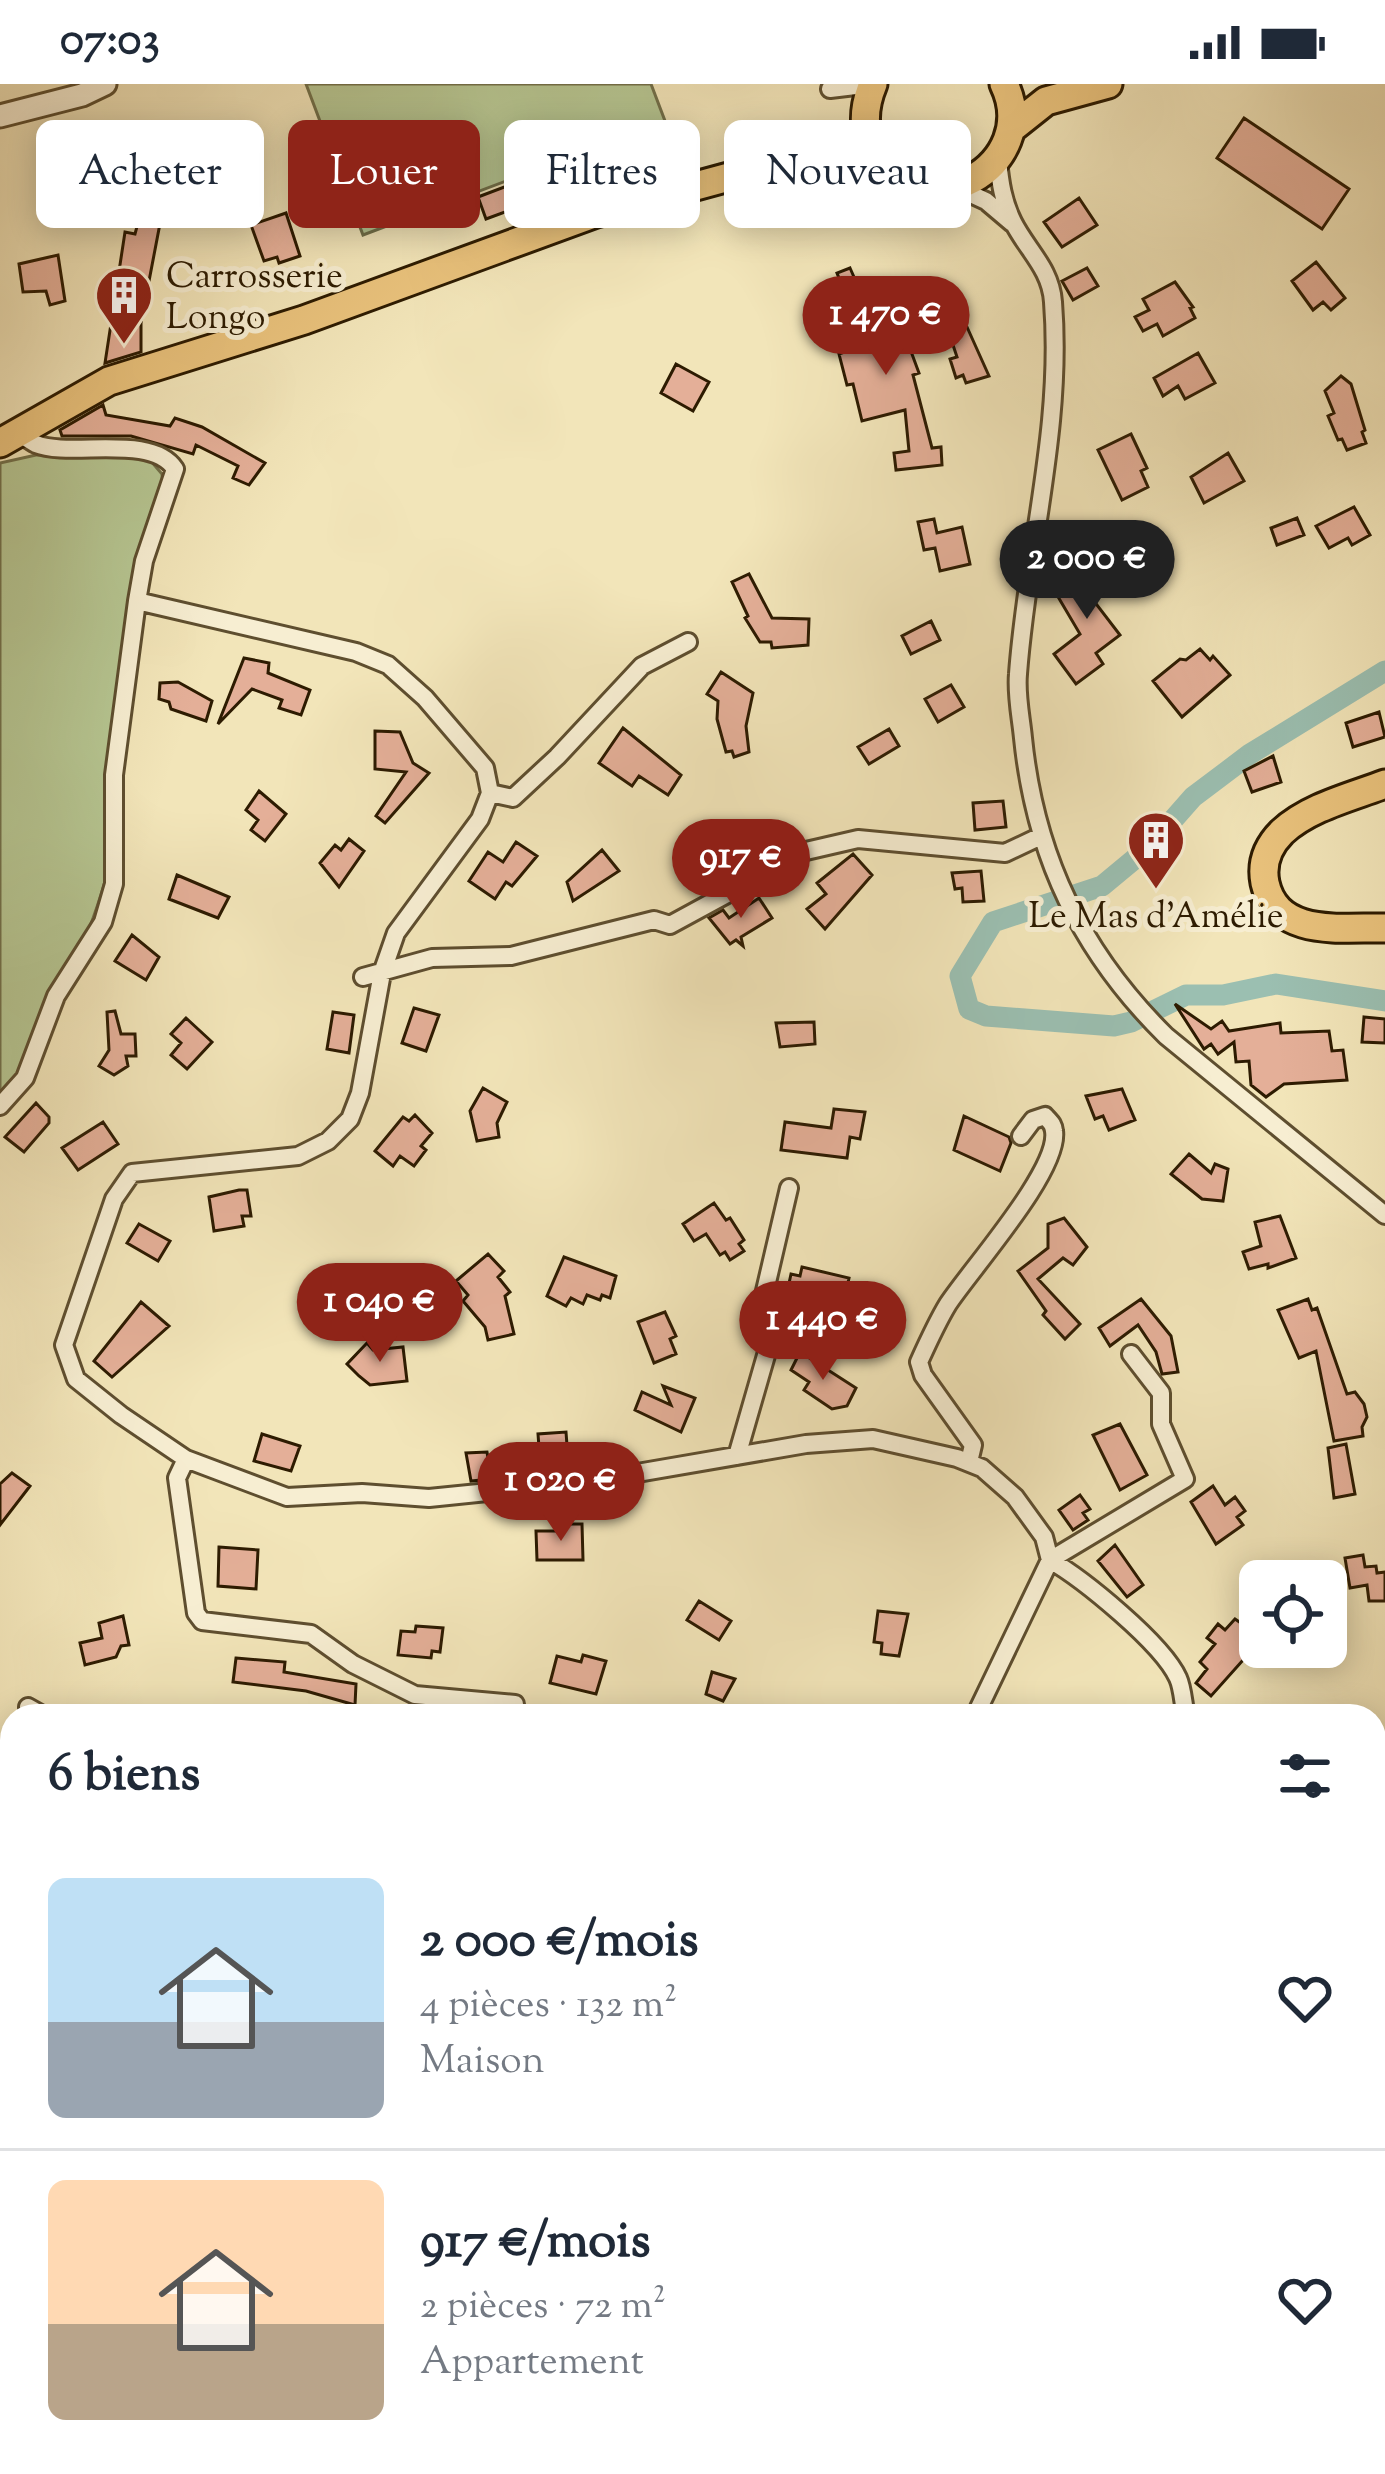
<!DOCTYPE html>
<html lang="fr">
<meta charset="utf-8">
<style>
:root{--surface:#fff;--page:#f2f2f3;--text:#1f2937;--muted:#747a83;--line:#e0e1e3;--accent:#8f2418}
body{margin:0;font-family:"Sorts Mill Goudy",serif;background:var(--page);color:var(--text);height:100vh;display:flex;flex-direction:column;font-size:45px;white-space:nowrap}
*{box-sizing:border-box;margin:0}
p{font-size:39px;color:var(--muted)}
.icon{flex:none;width:66px;height:66px;fill:none;stroke:currentColor;stroke-width:2;stroke-linecap:round;stroke-linejoin:round}
.map{position:relative;flex:1;overflow:hidden}
.details{position:absolute;left:0px;top:1620px;width:1386px;height:771px;display:flex;flex-direction:column;background:var(--surface);border-radius:36px 36px 0 0;box-shadow:0 6px 30px #0003}
.details>*{flex:none}
.banner{position:absolute;left:36px;top:36px;width:1314px;height:108px;display:flex;gap:24px}
.tools{position:absolute;left:1239px;top:1476px;display:grid;gap:24px}
.tools a{display:grid;place-items:center;width:108px;height:108px;border-radius:18px;background:var(--surface);box-shadow:0 6px 30px #0003;font-size:60px}
.price{position:absolute;translate:-50% -102px;padding:0 27px;border-radius:42px;background:var(--accent);color:#fff;font-size:39px;line-height:78px;filter:drop-shadow(0 3px 6px #0008)}
.price::after{content:'';position:absolute;left:50%;top:72px;width:36px;height:27px;margin-left:-18px;background:inherit;clip-path:polygon(0 0,100% 0,50% 100%)}
.price.active{background:#222;color:#fff}
ul{padding:0;list-style:none}
li{display:flex;align-items:center;gap:36px;height:300px;padding:0 48px}
li+li{border-top:3px solid var(--line)}
li span{display:grid;place-items:center;flex:none;width:336px;height:240px;border-radius:18px;color:#555}
li>.icon{margin-inline-start:auto}
span .icon{width:144px;height:144px;fill:#fffc;stroke-width:1}
li b{font-size:51px}
h2{display:flex;justify-content:space-between;align-items:center;height:144px;padding:0 48px;font-size:51px}
.chip{padding:0 42px;border-radius:18px;background:var(--surface);box-shadow:0 6px 30px #0003;font-size:42px;line-height:108px}
.chip.active{background:var(--accent);color:#fff}
.status{display:flex;justify-content:space-between;align-items:center;height:84px;padding:0 60px;background:var(--surface);direction:ltr}
.status svg{height:33px;fill:currentColor}
.map>svg:first-child{display:block}
.green{fill:#b6c692;stroke:#72704a;stroke-width:3}
.lines{fill:none;stroke-linecap:round;stroke-linejoin:round}
.canal{stroke:#9bbfb1;stroke-width:21}
.building{fill:#e4af98;stroke:#2d1b01;stroke-width:3}
.minor-casing{stroke:#5e4e2f;stroke-width:22}
.tertiary-casing{stroke:#5e4e2f;stroke-width:27}
.primary-casing{stroke:#2d1b01;stroke-width:33}
.minor{stroke:#f7eed2;stroke-width:16}
.tertiary{stroke:#f7eed2;stroke-width:21}
.primary{stroke:#e9c27c;stroke-width:27}
.labels{text-anchor:middle;stroke-width:10;stroke-linejoin:round;paint-order:stroke}
.poi-label{font-size:36px;fill:#2d1b01;stroke:#f7eed2;text-anchor:start}
</style>
<div class="status"><b>07:03</b><svg viewBox="0 0 49 12"><path d="M0 12V9h3v3zM5 12V6h3v6zM10 12V3h3v9zM15 12V0h3v12zM26 1h20v11H26zM47 4h2v5h-2z"/></svg></div>
<div class="map">
<svg width="1385" height="2390" viewBox="0 0 1385 2390">
<rect width="100%" height="100%" fill="#f2e5b9"/>
<filter id="stains"><feTurbulence type="fractalNoise" baseFrequency=".00167" numOctaves="4"/><feColorMatrix values="0 0 0 0 .2 0 0 0 0 .09 0 0 0 0 .02 0 0 0 .5 -.17"/></filter>
<radialGradient id="worn" r=".72"><stop offset=".6" stop-color="#630" stop-opacity="0"/><stop offset="1" stop-color="#630" stop-opacity=".3"/></radialGradient>
<path class="green" d="M 306,0 L 651,0 L 665,37 L 363,151 Z
M 94,369 L 150,376 L 162,390 L 163,402 L 106,794 C 89,855 41,966 0,1012 L 0,379 L 36,371 Z"/>
<g class="lines">
<path class="canal" d="M 1385,587 L 1250,670 L 1193,713 L 1149,763 L 1102,802 L 993,838 L 960,892 L 969,925 L 986,932 L 1114,942 L 1131,938 L 1186,911 L 1223,911 L 1276,900 L 1385,917
M 1374,1867 L 1385,1859
M 868,2390 L 875,2379"/>
</g>
<path class="building" d="M 1244,34 L 1349,105 L 1322,145 L 1217,74 Z
M 661,67 L 666,82 L 656,93 L 637,97 L 631,78 Z
M 560,82 L 568,105 L 486,135 L 478,113 Z
M 1079,114 L 1097,141 L 1062,163 L 1044,138 Z
M 142,124 L 162,129 L 141,239 L 141,268 L 105,279 L 125,148 L 135,150 Z
M 286,129 L 300,172 L 279,179 L 277,173 L 264,177 L 251,141 Z
M 58,171 L 65,217 L 50,221 L 46,207 L 23,208 L 19,180 Z
M 1316,178 L 1345,214 L 1331,226 L 1323,218 L 1313,226 L 1292,197 Z
M 850,184 L 876,243 L 899,235 L 919,289 L 913,291 L 932,364 L 941,363 L 942,381 L 896,386 L 894,369 L 909,367 L 905,326 L 862,337 L 853,300 L 847,301 L 839,270 L 858,263 L 856,254 L 862,252 L 837,189 Z
M 1087,184 L 1098,202 L 1073,216 L 1062,197 Z
M 1175,198 L 1193,223 L 1190,224 L 1195,234 L 1163,252 L 1157,240 L 1143,247 L 1135,233 L 1149,226 L 1143,215 Z
M 967,243 L 989,292 L 966,299 L 963,291 L 956,294 L 950,275 L 957,273 L 949,249 Z
M 1198,269 L 1215,299 L 1185,315 L 1178,302 L 1163,312 L 1154,294 Z
M 676,280 L 709,298 L 693,327 L 661,309 Z
M 1341,292 L 1351,300 L 1365,346 L 1362,348 L 1366,359 L 1347,366 L 1342,355 L 1338,356 L 1328,332 L 1334,329 L 1325,307 Z
M 103,321 L 106,331 L 170,342 L 175,334 L 202,343 L 265,379 L 249,401 L 233,394 L 238,382 L 196,361 L 193,370 L 131,352 L 62,352 L 60,346 Z
M 1131,350 L 1147,384 L 1141,387 L 1148,403 L 1122,416 L 1098,366 Z
M 1228,369 L 1244,397 L 1204,419 L 1191,393 Z
M 1354,423 L 1370,451 L 1352,461 L 1348,454 L 1329,464 L 1316,442 Z
M 1297,434 L 1304,451 L 1277,461 L 1271,444 Z
M 934,435 L 937,449 L 962,443 L 970,480 L 940,487 L 935,464 L 924,466 L 918,438 Z
M 1099,470 L 1114,497 L 1090,512 L 1120,551 L 1096,569 L 1103,580 L 1076,600 L 1054,570 L 1080,550 L 1057,511 L 1088,493 L 1082,480 Z
M 749,490 L 772,534 L 809,535 L 808,561 L 772,564 L 771,558 L 760,558 L 745,534 L 748,532 L 732,498 Z
M 931,537 L 940,556 L 911,570 L 902,552 Z
M 1200,565 L 1210,576 L 1213,572 L 1230,591 L 1182,633 L 1153,597 L 1180,575 L 1186,576 Z
M 244,574 L 269,579 L 268,589 L 310,606 L 301,631 L 279,624 L 282,616 L 252,605 L 218,640 Z
M 721,588 L 753,609 L 746,642 L 749,668 L 734,673 L 732,667 L 726,668 L 717,635 L 718,617 L 707,610 Z
M 178,598 L 212,617 L 206,637 L 171,625 L 169,618 L 159,615 L 160,599 Z
M 951,601 L 964,623 L 938,638 L 925,615 Z
M 1379,628 L 1385,653 L 1353,663 L 1346,639 Z
M 623,644 L 681,691 L 668,711 L 639,692 L 632,702 L 599,679 Z
M 889,645 L 899,662 L 869,680 L 858,663 Z
M 375,647 L 400,648 L 413,679 L 429,689 L 385,739 L 376,732 L 406,688 L 375,685 Z
M 1273,672 L 1281,698 L 1252,708 L 1244,687 Z
M 259,707 L 286,730 L 265,757 L 251,746 L 258,736 L 246,726 Z
M 1003,717 L 1006,743 L 975,746 L 973,719 Z
M 349,755 L 364,767 L 339,803 L 320,779 L 335,761 L 341,766 Z
M 516,758 L 537,772 L 512,802 L 506,798 L 495,815 L 469,797 L 488,768 L 503,778 Z
M 602,766 L 619,787 L 573,817 L 567,798 Z
M 853,770 L 872,791 L 825,845 L 807,825 L 826,810 L 817,799 Z
M 981,787 L 984,817 L 963,818 L 962,804 L 955,805 L 952,789 Z
M 177,791 L 229,813 L 218,834 L 169,815 Z
M 759,814 L 772,834 L 741,853 L 743,862 L 736,856 L 730,860 L 709,834 L 723,826 L 729,834 Z
M 132,851 L 159,873 L 146,896 L 115,877 Z
M 1175,920 L 1211,945 L 1222,937 L 1229,947 L 1280,939 L 1281,949 L 1329,947 L 1332,967 L 1343,966 L 1347,996 L 1284,1000 L 1266,1013 L 1251,1001 L 1249,977 L 1236,978 L 1234,958 L 1218,970 L 1211,960 L 1204,965 Z
M 414,924 L 439,931 L 426,967 L 402,959 Z
M 115,927 L 121,950 L 135,950 L 136,972 L 126,972 L 128,982 L 114,991 L 99,982 L 109,966 L 107,928 Z
M 333,928 L 354,931 L 349,969 L 327,965 Z
M 1364,933 L 1385,935 L 1385,959 L 1362,958 Z
M 186,934 L 212,958 L 187,985 L 171,971 L 181,959 L 171,950 Z
M 814,938 L 815,960 L 780,963 L 776,939 Z
M 483,1004 L 507,1018 L 497,1039 L 499,1053 L 477,1057 L 470,1027 Z
M 1122,1005 L 1135,1036 L 1109,1046 L 1103,1032 L 1095,1035 L 1086,1012 Z
M 36,1019 L 49,1033 L 49,1039 L 24,1068 L 5,1053 Z
M 834,1025 L 865,1028 L 860,1055 L 850,1053 L 847,1074 L 781,1066 L 785,1038 L 831,1044 Z
M 415,1031 L 432,1049 L 421,1062 L 426,1066 L 414,1082 L 400,1072 L 393,1082 L 375,1067 L 403,1033 L 409,1037 Z
M 964,1032 L 1009,1053 L 1011,1059 L 1000,1087 L 954,1066 Z
M 103,1038 L 118,1060 L 78,1086 L 62,1064 Z
M 1189,1070 L 1211,1089 L 1215,1080 L 1228,1085 L 1223,1117 L 1202,1115 L 1171,1090 Z
M 239,1106 L 247,1106 L 251,1132 L 242,1132 L 244,1142 L 214,1147 L 209,1113 Z
M 714,1119 L 726,1136 L 730,1134 L 744,1156 L 739,1160 L 744,1167 L 730,1176 L 725,1168 L 720,1171 L 706,1150 L 694,1157 L 683,1140 Z
M 1280,1132 L 1296,1174 L 1268,1184 L 1268,1180 L 1249,1185 L 1243,1168 L 1261,1162 L 1255,1138 Z
M 1064,1134 L 1087,1163 L 1073,1181 L 1063,1174 L 1038,1195 L 1080,1240 L 1065,1255 L 1043,1231 L 1046,1227 L 1018,1187 L 1048,1164 L 1048,1140 Z
M 139,1140 L 170,1157 L 158,1177 L 127,1159 Z
M 488,1170 L 504,1187 L 498,1193 L 510,1208 L 505,1212 L 514,1250 L 488,1256 L 485,1243 L 463,1217 L 468,1211 L 456,1197 Z
M 564,1173 L 616,1192 L 610,1214 L 602,1211 L 600,1216 L 587,1211 L 583,1220 L 571,1214 L 566,1222 L 547,1212 Z
M 802,1183 L 849,1194 L 841,1229 L 785,1218 L 791,1190 L 800,1192 Z
M 1141,1215 L 1171,1252 L 1178,1288 L 1162,1290 L 1156,1268 L 1138,1241 L 1110,1262 L 1099,1244 Z
M 1308,1215 L 1312,1226 L 1317,1224 L 1347,1310 L 1355,1308 L 1364,1320 L 1367,1333 L 1362,1343 L 1363,1352 L 1334,1357 L 1316,1267 L 1299,1274 L 1278,1226 Z
M 141,1218 L 169,1242 L 112,1293 L 94,1277 Z
M 665,1228 L 676,1252 L 670,1255 L 676,1270 L 654,1279 L 638,1238 Z
M 367,1259 L 373,1266 L 403,1263 L 407,1297 L 370,1301 L 359,1292 L 347,1280 Z
M 800,1268 L 856,1304 L 847,1322 L 832,1325 L 804,1306 L 809,1298 L 791,1286 Z
M 663,1302 L 695,1314 L 681,1348 L 635,1326 L 642,1308 L 671,1321 Z
M 1120,1340 L 1147,1391 L 1120,1406 L 1093,1351 Z
M 566,1348 L 568,1375 L 555,1375 L 555,1388 L 541,1390 L 538,1350 Z
M 262,1350 L 300,1362 L 291,1387 L 254,1377 Z
M 1346,1360 L 1355,1410 L 1334,1414 L 1328,1364 Z
M 487,1368 L 488,1374 L 529,1372 L 532,1391 L 471,1397 L 466,1369 Z
M 12,1389 L 30,1402 L 0,1441 L 0,1400 Z
M 1213,1402 L 1225,1421 L 1235,1413 L 1245,1427 L 1237,1433 L 1243,1441 L 1216,1460 L 1191,1418 Z
M 1080,1411 L 1090,1425 L 1083,1429 L 1088,1436 L 1073,1446 L 1059,1426 Z
M 559,1440 L 582,1440 L 583,1476 L 537,1476 L 536,1447 L 559,1447 Z
M 1115,1461 L 1143,1501 L 1127,1513 L 1098,1477 Z
M 219,1463 L 258,1466 L 256,1505 L 218,1502 Z
M 1363,1471 L 1365,1483 L 1376,1482 L 1377,1489 L 1385,1488 L 1385,1517 L 1369,1517 L 1367,1501 L 1350,1504 L 1345,1474 Z
M 699,1517 L 731,1537 L 719,1556 L 687,1536 Z
M 878,1527 L 908,1530 L 899,1572 L 881,1570 L 882,1559 L 874,1558 Z
M 123,1532 L 129,1561 L 121,1562 L 116,1573 L 85,1581 L 80,1559 L 102,1554 L 99,1539 Z
M 1235,1535 L 1254,1548 L 1245,1561 L 1252,1566 L 1211,1612 L 1196,1599 L 1207,1585 L 1200,1578 L 1215,1560 L 1207,1554 L 1218,1540 L 1225,1546 Z
M 416,1542 L 443,1544 L 440,1568 L 432,1567 L 431,1574 L 398,1571 L 401,1547 L 415,1548 Z
M 583,1571 L 606,1577 L 596,1610 L 550,1599 L 557,1572 L 581,1578 Z
M 236,1574 L 285,1578 L 284,1588 L 356,1600 L 355,1621 L 306,1607 L 233,1598 Z
M 712,1588 L 735,1595 L 723,1617 L 706,1610 Z"/>
<g class="lines">
<defs>
<path id="minor" d="M 830,5 L 872,0
M 998,76 C 1000,98 1003,118 1013,138 C 1027,166 1051,185 1053,218 C 1063,345 1027,465 1018,590 C 1016,611 1021,633 1023,654 C 1035,772 1081,868 1166,952 L 1385,1131
M 958,104 L 986,117 L 1012,139
M 137,517 L 356,568 L 388,581 L 425,614 L 485,684 L 490,709 L 480,735 L 396,849 L 382,889 L 360,1009 L 350,1035 L 328,1057 L 298,1072 L 132,1089 L 114,1115 L 64,1261 L 76,1295 L 121,1331 L 186,1375 L 287,1413 L 362,1409 L 429,1414 L 585,1398 L 806,1360 L 873,1355 L 957,1374 L 982,1384 L 1015,1413 L 1044,1453 L 1050,1476 L 975,1632
M 490,709 L 513,714 L 557,673 L 642,582 L 688,558
M 363,893 L 432,874 L 511,872 L 654,836 L 670,841 L 806,767 L 858,755 L 1005,769 L 1041,752
M 0,1022 L 25,994 L 56,912 L 103,838 L 114,800 L 114,691 L 137,517 L 144,477 L 175,385 C 151,349 70,374 36,360 C 30,357 25,353 19,349
M 1131,1270 L 1161,1309 L 1161,1340 L 1185,1395 L 1050,1476 C 1083,1495 1162,1559 1178,1594 C 1183,1605 1183,1620 1186,1632
M 737,1372 L 769,1261 L 761,1224 L 789,1104
M 186,1375 L 177,1394 L 196,1529 L 202,1537 L 311,1550 L 353,1580 L 415,1611 L 515,1620
M 969,1378 L 973,1361 L 923,1291 L 919,1278 C 928,1258 937,1238 948,1220 C 971,1185 1060,1086 1054,1047 C 1053,1039 1050,1038 1045,1032 L 1033,1036 L 1021,1052
M 28,1623 L 44,1632
M 0,1816 L 12,1816
M 1374,1895 L 1385,1899
M 0,1912 L 12,1917
M 1374,1936 L 1385,1930
M 1374,2239 L 1385,2240
M 313,2390 L 315,2379
M 490,2390 L 498,2379
M 574,2390 L 577,2379
M 991,2390 L 992,2379"/>
<path id="tertiary" d="M 0,32 L 82,11 L 105,0"/>
<path id="primary" d="M 873,0 C 863,24 862,49 876,71 C 924,148 1043,81 1004,0
M 1012,44 L 1046,17 L 1108,0
M 0,359 L 109,297 L 304,236 L 596,129 L 817,69 L 836,67 L 879,76
M 1385,700 C 1351,713 1309,723 1282,748 C 1268,762 1261,779 1265,799 C 1277,854 1341,843 1385,844"/>
</defs>
<use href="#minor" class="minor-casing"/>
<use href="#tertiary" class="tertiary-casing"/>
<use href="#primary" class="primary-casing"/>
<use href="#minor" class="minor"/>
<use href="#tertiary" class="tertiary"/>
<use href="#primary" class="primary"/>
</g>
<defs>
<symbol id="building-pin" viewBox="-11 -11 22 30"><path d="M0 17L-7.5 6A9.5 9.5 0 1 1 7.5 6Z" fill="#8f2418" stroke="#f7eed2"/><path d="M-4-6H4V6H1V3H-1V6H-4ZM-2.5-4.3h1.7v1.8h-1.7ZM.8-4.3h1.7v1.8H.8ZM-2.5-1h1.7V.8h-1.7ZM.8-1h1.7V.8H.8Z" fill="#fff"/></symbol>
</defs>
<g fill-rule="evenodd">
<use href="#building-pin" x="91" y="178" width="66" height="90"/>
<use href="#building-pin" x="1123" y="723" width="66" height="90"/>
</g>
<g class="labels">
<g class="poi-label">
<text x="166" y="203">Carrosserie<tspan x="166" dy="41">Longo</tspan></text>
<text x="1156" y="843" text-anchor="middle">Le Mas d'Amélie</text>
</g>
</g>
<rect width="100%" height="100%" filter="url(#stains)"/>
<rect width="100%" height="100%" fill="url(#worn)"/>
</svg>
<div class="tools">
<a><svg class="icon" aria-label="locate" viewBox="0 0 24 24"><circle cx="12" cy="12" r="6"/><path d="M12 2v4M12 18v4M2 12h4M18 12h4"/></svg></a>
</div>
<b class="price" style="left:886px;top:294px">1 470 €</b>
<b class="price active" style="left:1087px;top:538px">2 000 €</b>
<b class="price" style="left:741px;top:837px">917 €</b>
<b class="price" style="left:380px;top:1281px">1 040 €</b>
<b class="price" style="left:823px;top:1299px">1 440 €</b>
<b class="price" style="left:561px;top:1460px">1 020 €</b>
<div class="banner">
<a class="chip">Acheter</a>
<a class="chip active">Louer</a>
<a class="chip">Filtres</a>
<a class="chip">Nouveau</a>
</div>
<section class="details">
<h2>6 biens<svg class="icon" aria-label="filters" viewBox="0 0 24 24"><path d="M4 7h16M4 17h16"/><circle cx="9" cy="7" r="2"/><circle cx="15" cy="17" r="2"/></svg></h2>
<ul>
<li><span style="background:linear-gradient(#bfe0f5 60%,#9aa5b1 0)"><svg class="icon" aria-label="home" viewBox="0 0 24 24"><path d="M3 11l9-7 9 7M6 9v11h12V9"/></svg></span><div><b>2 000 €/mois</b><p>4 pièces · 132 m²</p><p>Maison</p></div><svg class="icon" aria-label="heart" viewBox="0 0 24 24"><path d="M12 20l-8-8c-3-5 5-10 8-4 3-6 11-1 8 4z"/></svg></li>
<li><span style="background:linear-gradient(#ffd9b3 60%,#b9a48a 0)"><svg class="icon" aria-label="home" viewBox="0 0 24 24"><path d="M3 11l9-7 9 7M6 9v11h12V9"/></svg></span><div><b>917 €/mois</b><p>2 pièces · 72 m²</p><p>Appartement</p></div><svg class="icon" aria-label="heart" viewBox="0 0 24 24"><path d="M12 20l-8-8c-3-5 5-10 8-4 3-6 11-1 8 4z"/></svg></li>
</ul>
</section>
</div>
